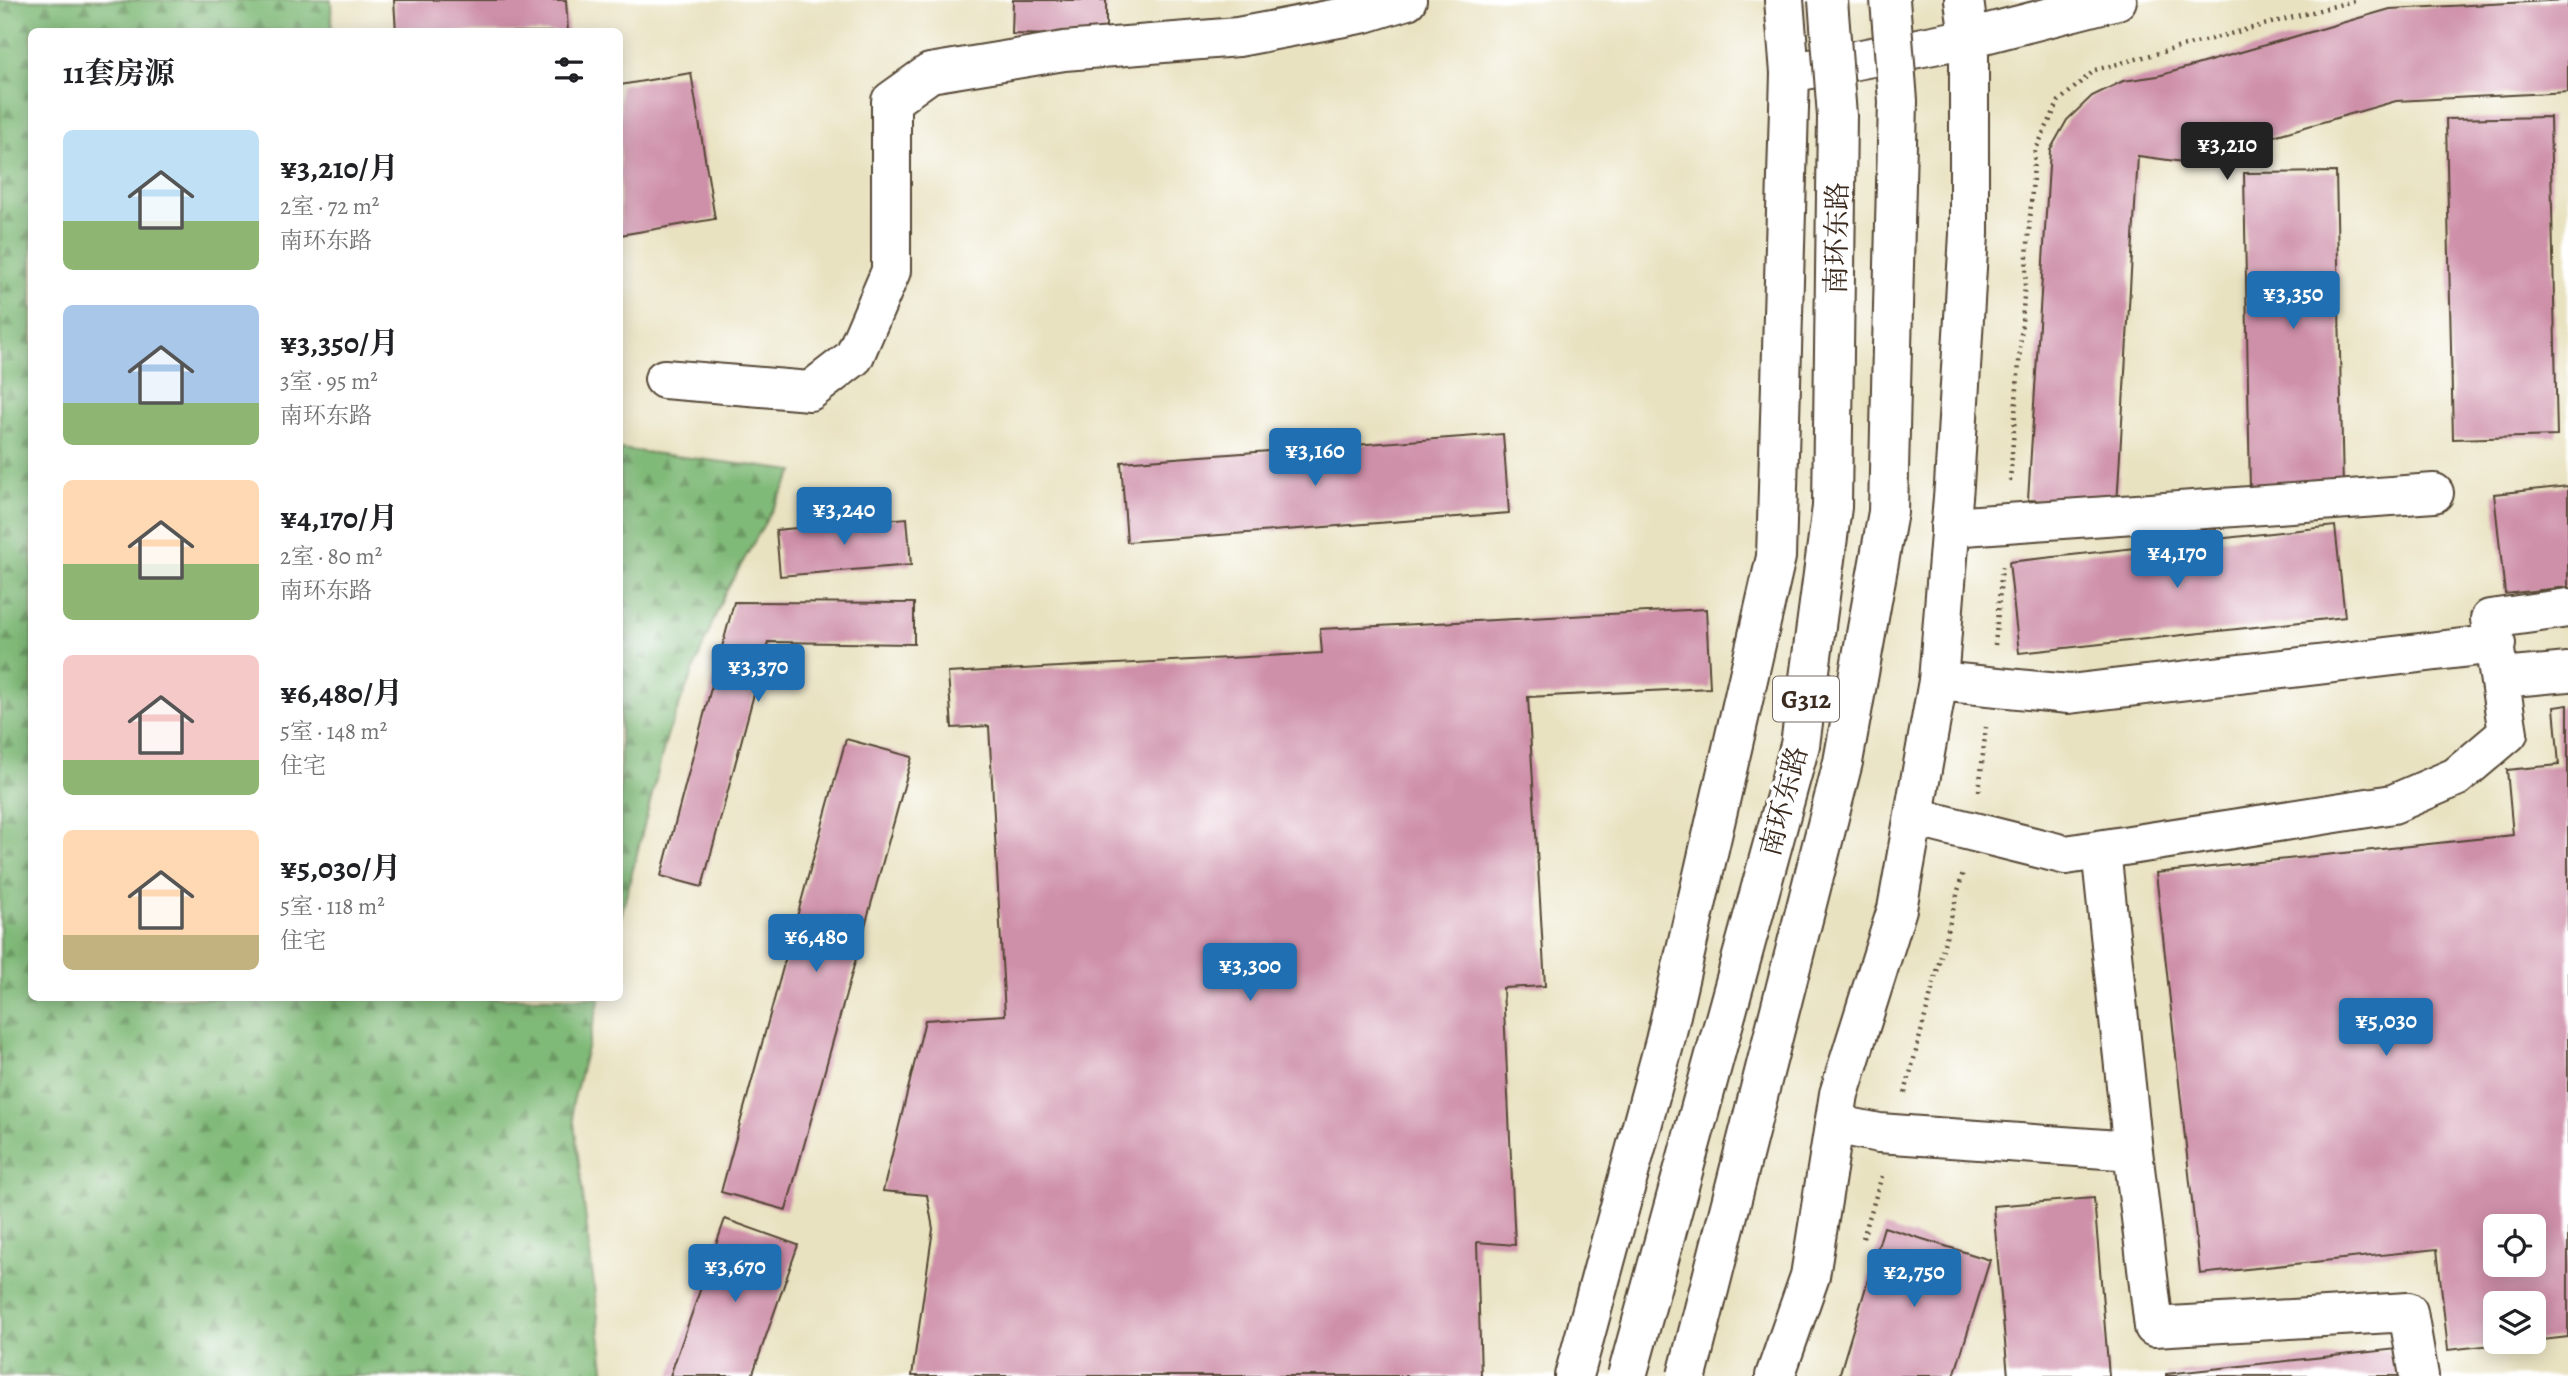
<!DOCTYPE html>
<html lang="zh">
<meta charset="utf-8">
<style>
:root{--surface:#fff;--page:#f6f6f6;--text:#202124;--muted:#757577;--accent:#1f6fb2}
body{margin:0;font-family:Alegreya,"Noto Serif SC",serif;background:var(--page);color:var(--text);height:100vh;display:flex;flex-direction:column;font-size:26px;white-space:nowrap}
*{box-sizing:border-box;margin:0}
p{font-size:23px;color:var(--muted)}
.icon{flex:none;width:38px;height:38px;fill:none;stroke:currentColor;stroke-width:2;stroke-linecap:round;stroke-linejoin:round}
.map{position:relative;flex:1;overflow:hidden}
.panel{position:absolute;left:28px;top:28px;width:595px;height:973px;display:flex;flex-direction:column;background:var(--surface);border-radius:10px;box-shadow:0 4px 18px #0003}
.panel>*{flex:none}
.buttons{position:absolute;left:2483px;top:1214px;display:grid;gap:14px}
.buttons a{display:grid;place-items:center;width:63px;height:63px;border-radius:10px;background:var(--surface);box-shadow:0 4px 18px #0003;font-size:35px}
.price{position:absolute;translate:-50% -60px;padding:0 16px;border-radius:7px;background:var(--accent);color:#fff;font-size:23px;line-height:46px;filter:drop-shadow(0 2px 4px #0008)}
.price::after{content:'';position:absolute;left:50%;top:42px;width:21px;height:16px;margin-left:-10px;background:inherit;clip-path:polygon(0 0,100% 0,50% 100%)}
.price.selected{background:#222;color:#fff}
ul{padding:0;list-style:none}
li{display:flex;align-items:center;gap:21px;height:175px;padding:0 35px}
li span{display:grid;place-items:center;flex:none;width:196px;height:140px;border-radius:10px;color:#555}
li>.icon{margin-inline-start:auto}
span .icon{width:84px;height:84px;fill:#fffc;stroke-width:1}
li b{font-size:30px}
h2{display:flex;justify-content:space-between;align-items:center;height:84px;padding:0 35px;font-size:30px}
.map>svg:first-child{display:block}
.forest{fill:url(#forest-firs);stroke:#5e724b;stroke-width:2}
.building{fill:#ce8fa8;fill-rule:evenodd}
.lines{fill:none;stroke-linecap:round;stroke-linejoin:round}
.minor-casing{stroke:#554636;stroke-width:42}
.highway-casing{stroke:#554636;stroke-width:42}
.path{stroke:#554636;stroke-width:4.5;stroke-dasharray:2 5;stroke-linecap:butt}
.minor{stroke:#fff;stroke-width:38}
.highway{stroke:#fff;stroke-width:38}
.highway-bridge-casing{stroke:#554636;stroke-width:42;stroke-linecap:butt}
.highway-bridge{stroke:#fff;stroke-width:38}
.labels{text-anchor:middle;stroke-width:7;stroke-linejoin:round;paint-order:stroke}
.shield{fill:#fff;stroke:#766a62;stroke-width:2}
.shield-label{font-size:26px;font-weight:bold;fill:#3b2a1e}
.street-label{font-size:28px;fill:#3b2a1e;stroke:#fff}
</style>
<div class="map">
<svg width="2568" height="1376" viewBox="0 0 2568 1376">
<defs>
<pattern id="forest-firs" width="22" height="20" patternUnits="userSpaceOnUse" patternTransform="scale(1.75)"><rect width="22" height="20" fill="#80ba78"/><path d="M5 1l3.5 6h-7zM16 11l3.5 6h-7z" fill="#6a9762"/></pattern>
</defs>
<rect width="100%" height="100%" fill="#fff"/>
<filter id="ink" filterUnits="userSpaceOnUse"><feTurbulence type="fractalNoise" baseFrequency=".0143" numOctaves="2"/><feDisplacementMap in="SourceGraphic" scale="14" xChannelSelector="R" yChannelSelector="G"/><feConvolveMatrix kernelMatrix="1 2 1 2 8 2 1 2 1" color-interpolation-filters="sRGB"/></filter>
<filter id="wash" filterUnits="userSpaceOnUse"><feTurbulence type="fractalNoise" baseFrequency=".00686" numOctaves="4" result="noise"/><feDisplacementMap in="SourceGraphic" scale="28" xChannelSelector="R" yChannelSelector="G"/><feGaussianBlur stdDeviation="1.57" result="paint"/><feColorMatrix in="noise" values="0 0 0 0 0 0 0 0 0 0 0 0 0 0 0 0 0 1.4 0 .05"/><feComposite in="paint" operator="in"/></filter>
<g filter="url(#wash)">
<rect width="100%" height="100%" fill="#e9e2c1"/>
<path class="forest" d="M 0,0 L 331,0 L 332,31 L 32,32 L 32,998 L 600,998 L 572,1106 L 605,1376 L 0,1376 Z
M 620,449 L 794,471 L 723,597 L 667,736 L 620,920 Z"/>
<g id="blocks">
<path class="building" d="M 394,0 L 566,0 L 568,32 L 396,32 Z
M 1013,0 L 1106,0 L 1106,36 L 1012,34 Z
M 2568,0 L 2568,92 L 2396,101 L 2183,162 L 2138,156 L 2117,505 L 2028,500 L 2050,150 L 2067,120 L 2092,96 L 2123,81 L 2158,76 L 2390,9 Z
M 691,73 L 715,219 L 620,235 L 620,85 Z
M 2550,117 L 2557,436 L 2453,439 L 2446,119 Z
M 2336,172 L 2343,488 L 2250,490 L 2244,173 Z
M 1503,434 L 1509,513 L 1127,542 L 1121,462 Z
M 2568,486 L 2568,587 L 2505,594 L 2494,494 Z
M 907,518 L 911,565 L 780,576 L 776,530 Z
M 2335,526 L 2345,617 L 2019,653 L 2009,562 Z
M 734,602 L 914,603 L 914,644 L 768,642 L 702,887 L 661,876 Z
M 1706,609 L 1710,688 L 1528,697 L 1545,986 L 1503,988 L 1515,1245 L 1477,1242 L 1481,1376 L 912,1376 L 933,1229 L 927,1195 L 883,1191 L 925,1020 L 1005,1015 L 989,726 L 952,728 L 948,673 L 1322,653 L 1320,629 Z
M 2568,705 L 2568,1337 L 2534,1341 L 2534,1304 L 2496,1304 L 2496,1342 L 2502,1344 L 2448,1350 L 2437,1249 L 2200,1274 L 2156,873 L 2513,835 L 2507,770 L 2559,765 L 2554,707 ZM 2496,1227 L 2534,1227 L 2534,1265 L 2496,1265 Z
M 846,739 L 912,757 L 786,1210 L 721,1192 Z
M 2094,1198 L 2109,1376 L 2008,1376 L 1993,1206 Z
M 725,1219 L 798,1245 L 752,1376 L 670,1376 Z
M 1884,1227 L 1990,1260 L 1954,1376 L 1839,1376 Z
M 2397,1349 L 2400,1376 L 2166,1376 L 2166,1374 Z"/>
</g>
</g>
<g filter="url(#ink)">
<use href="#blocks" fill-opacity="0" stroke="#554636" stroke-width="2"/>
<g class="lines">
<defs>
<path id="minor" d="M 1790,73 L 1969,38 L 2117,0
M 664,379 L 810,391 L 854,357 L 891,271 L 891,101 L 930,73 L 1064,51 L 1238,37 L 1365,13 L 1407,0
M 1950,527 L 2434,493
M 2501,678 L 2568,672
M 1938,681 L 2069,694 L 2496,644
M 1914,817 L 2066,855 L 2393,804 L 2456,777 L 2508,733 L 2490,619 L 2568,608
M 1834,1124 L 1879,1133 L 2133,1151 L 2101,850
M 2133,1151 L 2154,1327 L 2408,1312 L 2419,1376"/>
<path id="highway" d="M 1574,1376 L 1665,1041 L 1776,557 L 1790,73 L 1784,0
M 1775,1376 L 1810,1276 L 1839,1094 L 1897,909 L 1938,681 L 1954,485 L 1969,234 L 1969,38 L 1964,0"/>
</defs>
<use href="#minor" class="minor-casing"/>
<use href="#highway" class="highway-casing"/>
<path class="path" d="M 2010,481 L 2035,151 L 2059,101 L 2095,70 L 2357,0
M 1995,645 L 2002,567
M 1979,791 L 1986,727
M 1905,1093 L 1963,872
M 1863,1238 L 1882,1176"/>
<use href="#minor" class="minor"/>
<use href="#highway" class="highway"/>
<defs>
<path id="highway-bridge" d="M 1627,1376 L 1800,745 L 1832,507 L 1837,116 L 1828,0
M 1687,1376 L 1843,762 L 1888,512 L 1898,101 L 1890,0"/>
</defs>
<use href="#highway-bridge" class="highway-bridge-casing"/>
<use href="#highway-bridge" class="highway-bridge"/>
</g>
</g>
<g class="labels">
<rect class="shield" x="1773" y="676.5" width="66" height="45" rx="5"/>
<g class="shield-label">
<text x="1806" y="708">G312</text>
</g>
<g class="street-label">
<text transform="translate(1836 238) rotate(-89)" y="10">南环东路</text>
<text transform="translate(1783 801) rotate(-75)" y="10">南环东路</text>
</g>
</g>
</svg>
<div class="buttons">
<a><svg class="icon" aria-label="locate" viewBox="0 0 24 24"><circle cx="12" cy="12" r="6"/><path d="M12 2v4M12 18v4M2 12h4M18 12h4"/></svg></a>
<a><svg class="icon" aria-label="layers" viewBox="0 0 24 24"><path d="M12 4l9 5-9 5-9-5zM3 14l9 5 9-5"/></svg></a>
</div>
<b class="price selected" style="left:2227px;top:182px">¥3,210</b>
<b class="price" style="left:2293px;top:331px">¥3,350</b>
<b class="price" style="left:1315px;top:488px">¥3,160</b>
<b class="price" style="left:844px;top:547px">¥3,240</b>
<b class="price" style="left:2177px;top:590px">¥4,170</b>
<b class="price" style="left:758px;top:704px">¥3,370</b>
<b class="price" style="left:816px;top:974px">¥6,480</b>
<b class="price" style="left:1250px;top:1003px">¥3,300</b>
<b class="price" style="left:2386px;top:1058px">¥5,030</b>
<b class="price" style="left:735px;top:1304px">¥3,670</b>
<b class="price" style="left:1914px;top:1309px">¥2,750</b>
<section class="panel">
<h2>11套房源<svg class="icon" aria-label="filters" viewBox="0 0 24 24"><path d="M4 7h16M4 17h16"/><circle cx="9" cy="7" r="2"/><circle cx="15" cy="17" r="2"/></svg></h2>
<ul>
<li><span style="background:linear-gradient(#bfe0f5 65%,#8fb573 0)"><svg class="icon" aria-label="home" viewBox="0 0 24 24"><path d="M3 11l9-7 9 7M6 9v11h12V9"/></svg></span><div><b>¥3,210/月</b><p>2室 · 72 m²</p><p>南环东路</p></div></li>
<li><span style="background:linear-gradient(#a9c7e8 70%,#8fb573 0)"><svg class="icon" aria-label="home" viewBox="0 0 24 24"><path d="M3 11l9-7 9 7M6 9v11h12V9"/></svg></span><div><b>¥3,350/月</b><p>3室 · 95 m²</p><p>南环东路</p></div></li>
<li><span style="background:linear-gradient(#ffd9b3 60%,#8fb573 0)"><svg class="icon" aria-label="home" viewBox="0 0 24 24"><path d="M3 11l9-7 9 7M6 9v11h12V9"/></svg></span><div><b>¥4,170/月</b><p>2室 · 80 m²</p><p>南环东路</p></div></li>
<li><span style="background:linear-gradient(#f6c9c9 75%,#8fb573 0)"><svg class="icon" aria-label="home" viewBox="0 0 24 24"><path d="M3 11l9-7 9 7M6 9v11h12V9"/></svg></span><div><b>¥6,480/月</b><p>5室 · 148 m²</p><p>住宅</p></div></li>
<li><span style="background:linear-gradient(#ffd9b3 75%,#c2b280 0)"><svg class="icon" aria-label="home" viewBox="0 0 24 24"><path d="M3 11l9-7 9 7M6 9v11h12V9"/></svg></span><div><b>¥5,030/月</b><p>5室 · 118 m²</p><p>住宅</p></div></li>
</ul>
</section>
</div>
